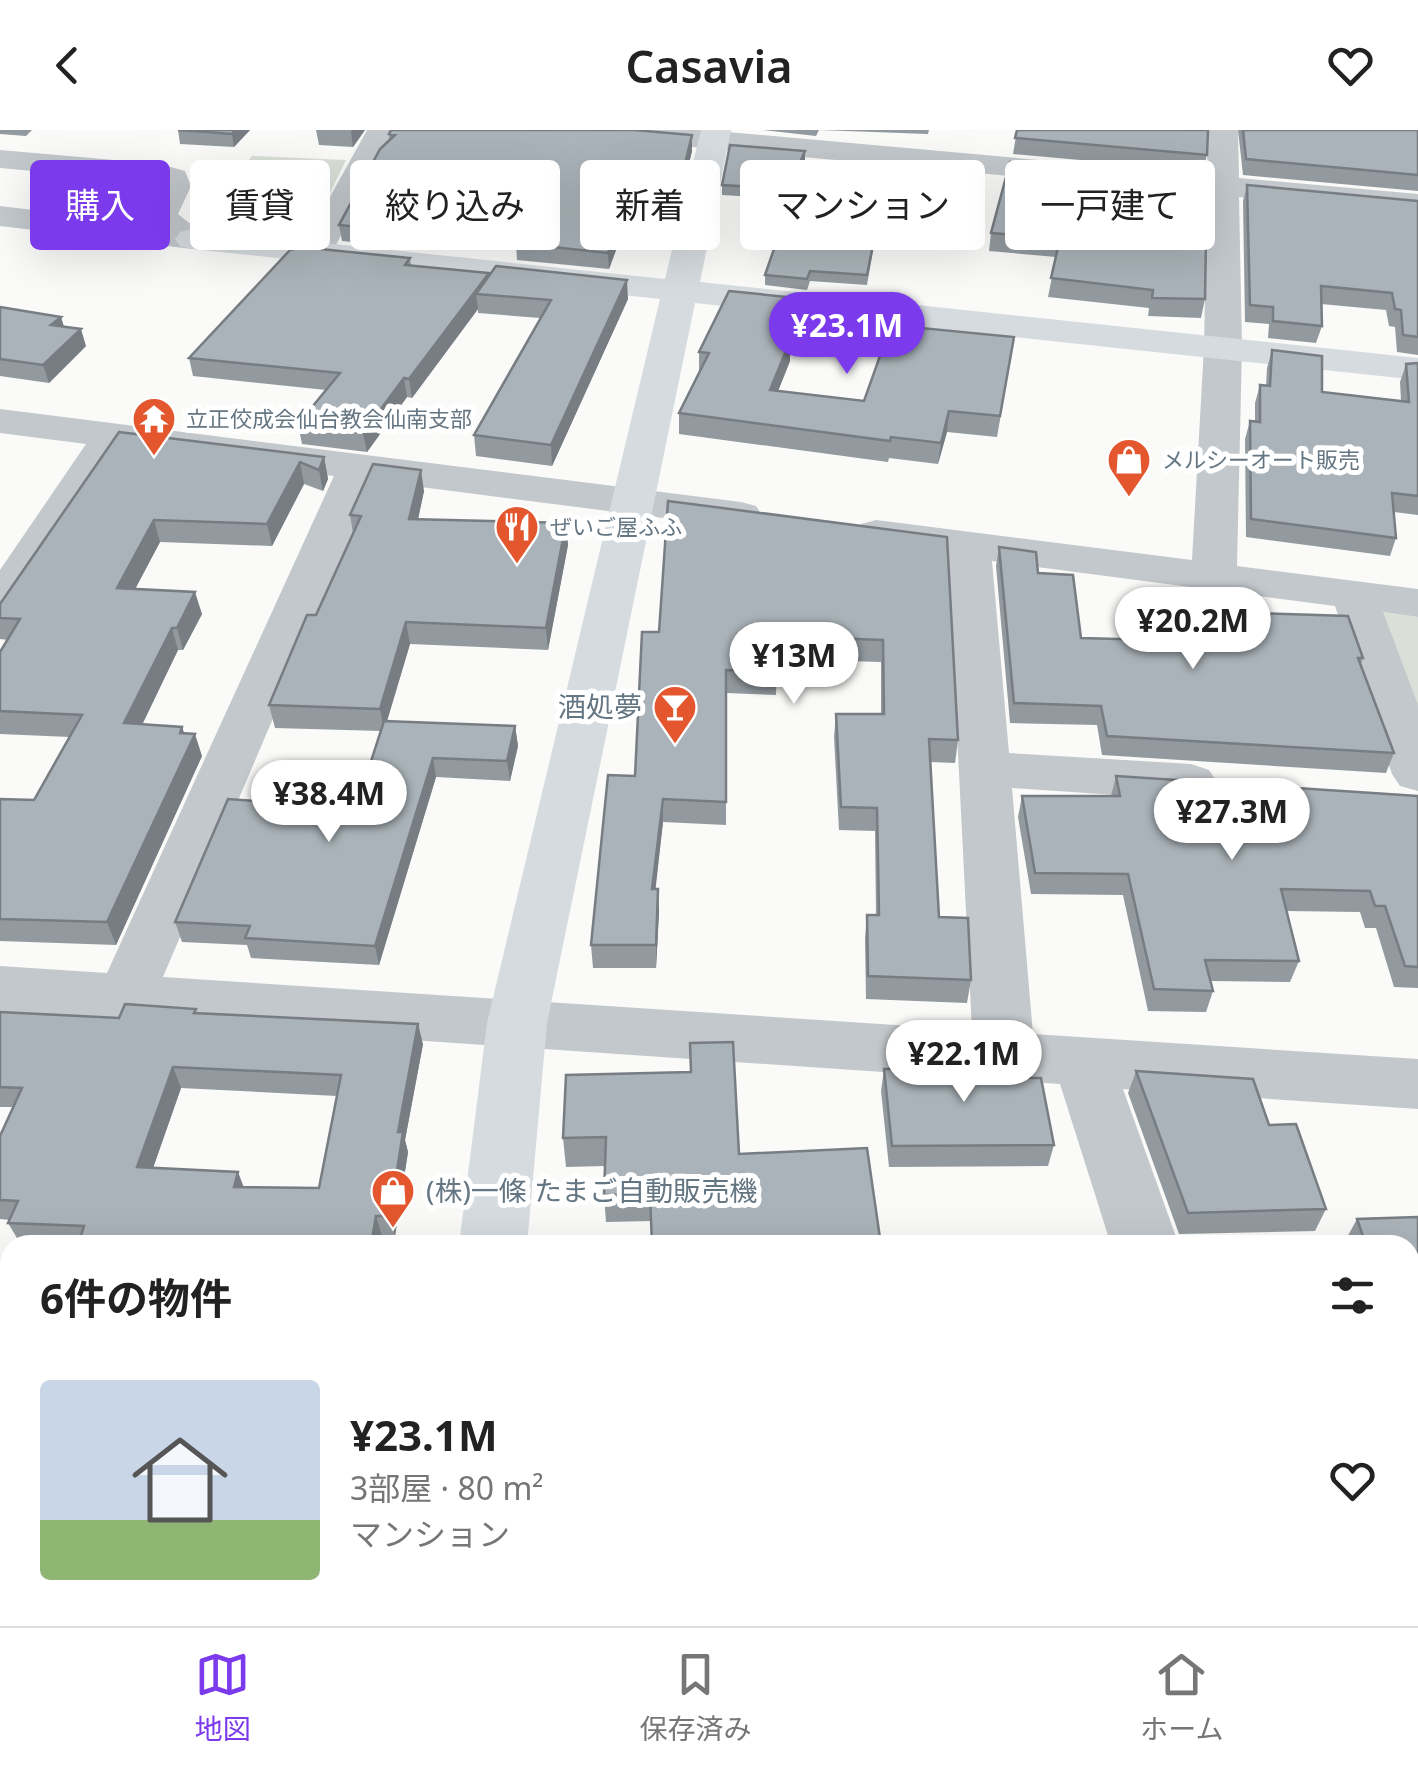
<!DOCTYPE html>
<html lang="ja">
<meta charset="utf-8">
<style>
:root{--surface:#fff;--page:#f2f2f2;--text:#222;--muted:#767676;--line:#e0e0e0;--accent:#7c3aed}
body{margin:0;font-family:"Noto Sans","Noto Sans JP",sans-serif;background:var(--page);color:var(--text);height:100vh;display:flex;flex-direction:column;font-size:38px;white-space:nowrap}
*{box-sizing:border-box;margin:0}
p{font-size:32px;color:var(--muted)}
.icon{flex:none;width:55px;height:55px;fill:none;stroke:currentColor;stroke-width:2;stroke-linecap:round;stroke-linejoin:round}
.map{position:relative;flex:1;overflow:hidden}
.details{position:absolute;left:0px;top:1105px;width:1420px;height:392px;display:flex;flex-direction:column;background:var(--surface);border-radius:30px 30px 0 0;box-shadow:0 10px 40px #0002}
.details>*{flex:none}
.guide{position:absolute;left:30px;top:30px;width:1360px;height:90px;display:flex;gap:20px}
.price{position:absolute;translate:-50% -85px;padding:0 22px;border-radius:35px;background:#fff;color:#222;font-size:32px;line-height:65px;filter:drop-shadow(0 2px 5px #0008)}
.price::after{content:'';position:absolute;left:50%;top:60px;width:30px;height:22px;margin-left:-15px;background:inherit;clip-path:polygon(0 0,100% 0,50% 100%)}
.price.active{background:var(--accent);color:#fff}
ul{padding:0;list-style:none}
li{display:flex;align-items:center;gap:30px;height:250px;padding:0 40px}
li span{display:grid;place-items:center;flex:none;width:280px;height:200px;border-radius:10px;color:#555}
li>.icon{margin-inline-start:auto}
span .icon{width:120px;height:120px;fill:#fffc;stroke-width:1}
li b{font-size:42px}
h2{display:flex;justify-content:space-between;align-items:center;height:120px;padding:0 40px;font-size:42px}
.tag{padding:0 35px;border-radius:10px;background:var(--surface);box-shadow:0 10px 40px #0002;font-size:35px;line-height:90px}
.tag.active{background:var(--accent);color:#fff}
header{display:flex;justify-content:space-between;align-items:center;height:130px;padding:0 40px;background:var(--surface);font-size:45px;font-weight:600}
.tab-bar{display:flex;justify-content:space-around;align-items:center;height:140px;border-top:2px solid var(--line);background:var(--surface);font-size:28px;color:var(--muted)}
.tab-bar a{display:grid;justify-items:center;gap:5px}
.tab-bar .active{color:var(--accent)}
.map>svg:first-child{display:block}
.green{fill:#dadfd7}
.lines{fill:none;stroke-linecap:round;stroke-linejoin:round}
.lane{fill:#c3c8cc;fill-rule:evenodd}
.street{fill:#c3c8cc;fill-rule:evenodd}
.secondary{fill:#d6dbdf;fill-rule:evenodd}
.wall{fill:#929a9f;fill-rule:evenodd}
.shaded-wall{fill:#777d82}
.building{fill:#aab3b9;stroke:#777d82;stroke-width:2.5;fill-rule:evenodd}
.labels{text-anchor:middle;stroke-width:10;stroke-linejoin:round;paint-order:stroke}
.far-poi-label{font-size:22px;fill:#657683;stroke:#fff;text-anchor:start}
.poi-label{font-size:28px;fill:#657683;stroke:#fff;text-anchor:end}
</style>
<header><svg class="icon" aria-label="back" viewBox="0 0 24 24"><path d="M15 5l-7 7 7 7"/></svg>Casavia<svg class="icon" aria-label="heart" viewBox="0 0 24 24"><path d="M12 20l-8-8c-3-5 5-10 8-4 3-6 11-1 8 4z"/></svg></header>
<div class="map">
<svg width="1418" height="1496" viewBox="0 0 1418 1496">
<rect width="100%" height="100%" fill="#fafaf8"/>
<path class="green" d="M 252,26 L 346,30 L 312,100 L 222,89 L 212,77 Z
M 1375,481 L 1418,487 L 1418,607 Z"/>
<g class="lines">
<path class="lane" d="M 1418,1397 L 1418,1435 L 1410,1436 L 1410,1398 Z"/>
<path class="street" d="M 367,0 L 397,0 L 329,128 L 305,128 L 300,121 Z
M 590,0 L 705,0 L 1207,45 L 1208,0 L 1238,0 L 1239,48 L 1418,64 L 1418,84 L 1239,67 L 1242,217 L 1237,436 L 1418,459 L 1418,487 L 1383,482 L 1418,575 L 1418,661 L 1400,656 L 1392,644 L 1335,476 L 992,431 L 1009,623 L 1191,634 L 1209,640 L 1217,652 L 1209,664 L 1191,670 L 1012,658 L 1033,904 L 1418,929 L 1418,979 L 1123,959 L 1179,1115 L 1111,1115 L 1060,954 L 0,882 L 0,836 L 107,843 L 334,346 L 124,319 L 16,483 L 0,487 L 0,440 L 86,314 L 0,303 L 0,279 L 741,372 L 756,376 L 762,385 L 756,394 L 741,398 L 374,351 L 163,847 L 972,900 L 948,425 L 861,412 L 854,403 L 861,394 L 876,390 L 1192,430 L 1204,217 L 1207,64 L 605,9 Z
M 0,20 L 160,34 L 185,41 L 191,56 L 178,84 L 209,109 L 204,116 L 192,119 L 0,96 L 0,76 L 150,94 L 146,84 L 159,56 L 155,52 L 0,38 Z
M 1226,1488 L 1306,1488 L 1308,1496 L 1228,1496 Z"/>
<path class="secondary" d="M 701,0 L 731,0 L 700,152 L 1418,228 L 1418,250 L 695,173 L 547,893 L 527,1115 L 459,1115 L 487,893 L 660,169 L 192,119 L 180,116 L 175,109 L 180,102 L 192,99 L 665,149 Z
M 425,1488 L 505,1488 L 505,1496 L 425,1496 Z"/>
</g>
<path class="wall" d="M 0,0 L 32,0 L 26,6 L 0,4 Z
M 178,0 L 250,0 L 234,17 L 180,14 Z
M 316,0 L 365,0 L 353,17 L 319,15 Z
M 763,0 L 929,0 L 928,4 L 819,0 L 816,6 Z
M 1017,0 L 1207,25 L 1203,41 L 1013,24 Z
M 1238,0 L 1418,0 L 1418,61 L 1243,45 Z
M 389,4 L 692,21 L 682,62 L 658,96 L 626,93 L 609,139 L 517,130 L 516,113 L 529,95 L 456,86 L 431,120 L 342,111 L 339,95 L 389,10 Z
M 805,31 L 788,69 L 722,65 L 722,55 Z
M 1010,32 L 1205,169 L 1201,188 L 1148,186 L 1149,178 L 1048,167 L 1056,127 L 989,121 L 991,103 Z
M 1247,55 L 1418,71 L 1418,225 L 1397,222 L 1395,197 L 1389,196 L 1386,180 L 1321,174 L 1322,196 L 1316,213 L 1268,208 L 1269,194 L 1245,192 L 1243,71 Z
M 881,75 L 867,155 L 810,151 L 807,160 L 765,155 L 765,145 Z
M 410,128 L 411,136 L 489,146 L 628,169 L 552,336 L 476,326 L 474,305 L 540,188 L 478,183 L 478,179 L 412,268 L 407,267 L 367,322 L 302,314 L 298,294 L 326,260 L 193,246 L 189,228 Z
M 797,168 L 797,188 L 788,211 L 790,231 L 778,261 L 864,271 L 1011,227 L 997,307 L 947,302 L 938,334 L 889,328 L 888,332 L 679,304 L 679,283 L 699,242 L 699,222 Z
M 0,177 L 61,187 L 64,197 L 86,216 L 49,253 L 0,246 Z
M 1272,220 L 1322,262 L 1401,271 L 1400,252 L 1406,234 L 1418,233 L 1418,385 L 1394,382 L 1396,408 L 1390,426 L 1246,407 L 1245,309 L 1250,291 L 1255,292 L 1255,273 L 1260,255 L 1266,256 L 1267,238 Z
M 119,302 L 324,327 L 328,349 L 323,361 L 304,354 L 272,416 L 160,412 L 135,459 L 202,484 L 183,520 L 178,520 L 142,594 L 182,597 L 184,603 L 202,626 L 116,815 L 0,811 L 0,669 L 34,670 L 70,607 L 0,604 L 0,522 L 8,510 L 0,509 L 0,474 Z
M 424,361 L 418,390 L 566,393 L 568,415 L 548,520 L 410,514 L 387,591 L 515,596 L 518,616 L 510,651 L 436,647 L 379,835 L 251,828 L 247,815 L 182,812 L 175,792 L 356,678 L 381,601 L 275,598 L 269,575 L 316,485 L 353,403 L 350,385 Z
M 947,407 L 958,610 L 955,633 L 930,632 L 939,787 L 971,850 L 967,873 L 866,869 L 865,808 L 867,785 L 876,785 L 875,701 L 839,700 L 834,607 L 836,584 L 881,584 L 881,532 L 777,529 L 776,565 L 726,563 L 726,695 L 663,692 L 655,759 L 658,759 L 659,782 L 656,838 L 593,838 L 591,815 L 635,646 L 659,502 Z
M 999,417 L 1038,443 L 1081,508 L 1182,511 L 1179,500 L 1185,481 L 1363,528 L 1361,534 L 1394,623 L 1386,643 L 1102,625 L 1097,595 L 1010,593 L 996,436 Z
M 1116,646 L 1418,666 L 1418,858 L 1394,857 L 1376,798 L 1365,798 L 1360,782 L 1286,781 L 1299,831 L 1290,852 L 1211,851 L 1213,861 L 1206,882 L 1148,881 L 1123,765 L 1031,764 L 1018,687 L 1022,666 L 1111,666 Z
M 0,882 L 119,888 L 197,883 L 423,914 L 405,1010 L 408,1022 L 395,1106 L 382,1106 L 380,1115 L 66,1115 L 20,1113 L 8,1093 L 10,1090 L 0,1089 L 0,1006 L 13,977 L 0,977 ZM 181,958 L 337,966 L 319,1058 L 244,1057 L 153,1038 Z
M 893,929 L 1009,948 L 1054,1015 L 1048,1036 L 889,1037 L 881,961 L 884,939 L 891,939 Z
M 1136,941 L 1326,1079 L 1315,1101 L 1179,1104 L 1128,963 Z
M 691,942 L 739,1024 L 881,1115 L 652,1115 L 651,1091 L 606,1092 L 604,1065 L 605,1036 L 566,1037 L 563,1008 Z
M 1418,1087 L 1418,1200 L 1410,1200 L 1410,1115 L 1347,1115 L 1345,1111 L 1357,1089 Z
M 1410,1294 L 1418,1316 L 1418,1325 L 1410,1336 Z
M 907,1488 L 1247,1488 L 1249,1496 L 908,1496 Z
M 1344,1488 L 1410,1488 L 1418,1496 L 1337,1496 Z"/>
<path class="shaded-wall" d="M 235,0 L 250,0 L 234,17 L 232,4 Z
M 352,0 L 365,0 L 353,17 L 351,2 Z
M 692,5 L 692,21 L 682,62 L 658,96 L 658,80 Z
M 805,21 L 805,31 L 788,69 L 788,59 Z
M 454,70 L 456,86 L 431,120 L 429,104 Z
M 625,77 L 626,93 L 609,139 L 608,123 Z
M 489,143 L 491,161 L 476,164 L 478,179 L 412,268 L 409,249 Z
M 627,150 L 628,169 L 552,336 L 551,315 Z
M 797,168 L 797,188 L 781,230 L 781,210 Z
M 61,187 L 66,204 L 51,195 Z
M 81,199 L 86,216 L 49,253 L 43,235 Z
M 790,211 L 790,231 L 770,281 L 770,260 Z
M 404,248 L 407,267 L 367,322 L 363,303 Z
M 949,281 L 947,302 L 938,334 L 941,313 Z
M 324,327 L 328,349 L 323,361 L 319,340 Z
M 300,332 L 304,354 L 272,416 L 267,394 Z
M 421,340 L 424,361 L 413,411 L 409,389 Z
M 154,390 L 160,412 L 124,480 L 117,458 Z
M 566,393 L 568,415 L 548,520 L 546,498 Z
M 195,462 L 202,484 L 183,520 L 177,498 Z
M 406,492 L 410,514 L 384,601 L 380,579 Z
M 172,498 L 178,520 L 132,616 L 124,593 Z
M 515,596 L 518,616 L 510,651 L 507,631 Z
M 182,597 L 189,617 L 195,604 L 202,626 L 116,815 L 107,792 Z
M 433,628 L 436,647 L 379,835 L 375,816 Z
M 663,669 L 663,692 L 653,782 L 652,759 Z
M 658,759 L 659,782 L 656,838 L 656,815 Z
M 418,894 L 423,914 L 405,1010 L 408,1022 L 395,1106 L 390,1086 L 398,1002 Z
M 173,937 L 181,958 L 146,1058 L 137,1037 Z
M 238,1042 L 246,1063 L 234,1057 Z
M 376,1086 L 382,1106 L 380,1115 L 371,1115 Z
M 335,1488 L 349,1488 L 347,1496 L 334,1496 Z"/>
<path class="building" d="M 178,0 L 235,0 L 232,4 Z
M 391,0 L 634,0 L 692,5 L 682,46 L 658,80 L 625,77 L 608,123 L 516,113 L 540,80 L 454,70 L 429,104 L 339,95 L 380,19 L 395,5 L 389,4 Z
M 1017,0 L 1208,0 L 1207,25 L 1015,8 Z
M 1243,0 L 1418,0 L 1418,45 L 1246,29 Z
M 730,15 L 805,21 L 788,59 L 722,55 Z
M 1010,32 L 1207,50 L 1205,169 L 1152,168 L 1153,160 L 1051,148 L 1060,109 L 991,103 Z
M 1247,55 L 1418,71 L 1418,207 L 1403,205 L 1401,180 L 1395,179 L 1392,163 L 1321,156 L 1322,196 L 1273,191 L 1273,177 L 1250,175 Z
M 793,64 L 881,75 L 867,145 L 810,141 L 807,149 L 765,145 Z
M 300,117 L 410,128 L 405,135 L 489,143 L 409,249 L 404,248 L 363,303 L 298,294 L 340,243 L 189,228 L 290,120 Z
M 496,136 L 627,150 L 551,315 L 474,305 L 551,170 L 476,164 Z
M 729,161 L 797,168 L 781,210 L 790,211 L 770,260 L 864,271 L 891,195 L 1014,207 L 1000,286 L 949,281 L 941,313 L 891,307 L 890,311 L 679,283 L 709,223 L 699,222 Z
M 0,177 L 61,187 L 51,195 L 81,199 L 43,235 L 0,229 Z
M 1272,220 L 1322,226 L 1322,262 L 1409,272 L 1406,234 L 1418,233 L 1418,366 L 1392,363 L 1396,408 L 1251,389 L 1250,291 L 1260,292 L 1260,255 L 1270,256 Z
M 119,302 L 324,327 L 319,340 L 300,332 L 267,394 L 154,390 L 117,458 L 195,462 L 177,498 L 172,498 L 124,593 L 182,597 L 180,603 L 195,604 L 107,792 L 0,789 L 0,669 L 34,670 L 82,585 L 0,581 L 0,522 L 20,489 L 0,488 L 0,474 Z
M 373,334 L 421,340 L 409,389 L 566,393 L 546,498 L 406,492 L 380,579 L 269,575 L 307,485 L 316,485 L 361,386 L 350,385 Z
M 668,371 L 947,407 L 958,610 L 929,609 L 939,787 L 968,788 L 971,850 L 868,846 L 867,785 L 879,785 L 877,678 L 841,677 L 836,584 L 884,584 L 883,510 L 778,506 L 777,542 L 726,540 L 726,672 L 663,669 L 652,759 L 658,759 L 656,815 L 591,815 L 608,645 L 635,646 L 642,502 L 659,502 Z
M 999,417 L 1036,422 L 1038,443 L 1073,445 L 1081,508 L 1193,511 L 1185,481 L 1348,486 L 1363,528 L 1358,528 L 1394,623 L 1107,606 L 1101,576 L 1014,573 Z
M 384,591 L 515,596 L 507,631 L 433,628 L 375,816 L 245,808 L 250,796 L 175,792 L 228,669 L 356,678 Z
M 1116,646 L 1418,666 L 1418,837 L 1405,836 L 1385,776 L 1375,776 L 1370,761 L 1281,759 L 1299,831 L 1205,830 L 1213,861 L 1154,859 L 1128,744 L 1035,743 L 1022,666 L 1120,666 Z
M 125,874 L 196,879 L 194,883 L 418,894 L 398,1002 L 403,1002 L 390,1086 L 376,1086 L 371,1115 L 78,1115 L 84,1096 L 8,1093 L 18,1071 L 0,1070 L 0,1006 L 22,958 L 0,957 L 0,882 L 119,888 ZM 173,937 L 341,945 L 319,1058 L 234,1057 L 238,1042 L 137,1037 Z
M 733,912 L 739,1024 L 867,1018 L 881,1115 L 652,1115 L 650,1064 L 604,1065 L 606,1007 L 563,1008 L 566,945 L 691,942 L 690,913 Z
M 893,929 L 1006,932 L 1009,948 L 1041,948 L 1054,1015 L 892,1016 L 884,939 L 894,939 Z
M 1136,941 L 1253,949 L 1269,995 L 1296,994 L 1326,1079 L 1188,1083 Z
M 1418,1087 L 1418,1180 L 1410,1180 L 1410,1115 L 1366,1115 L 1357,1089 Z
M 1410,1294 L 1418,1316 L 1418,1322 L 1410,1322 Z
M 0,1435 L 10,1435 L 10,1488 L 335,1488 L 334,1496 L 0,1496 Z
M 1418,1475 L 1418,1496 L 1355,1496 L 1352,1488 L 1410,1488 L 1410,1476 Z
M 915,1488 L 1247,1488 L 1249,1496 L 916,1496 Z"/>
<defs>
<symbol id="temple-pin" viewBox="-11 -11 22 30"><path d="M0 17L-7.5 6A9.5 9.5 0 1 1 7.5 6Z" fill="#e4572e" stroke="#fff"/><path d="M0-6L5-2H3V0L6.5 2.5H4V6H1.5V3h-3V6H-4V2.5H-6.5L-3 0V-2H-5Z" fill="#fff"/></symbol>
<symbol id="shop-pin" viewBox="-11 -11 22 30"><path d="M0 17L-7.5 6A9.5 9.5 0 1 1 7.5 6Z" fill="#e4572e" stroke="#fff"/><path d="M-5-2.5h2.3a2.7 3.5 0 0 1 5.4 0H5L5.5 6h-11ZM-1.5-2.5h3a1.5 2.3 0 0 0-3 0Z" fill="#fff"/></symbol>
<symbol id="restaurant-pin" viewBox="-11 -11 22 30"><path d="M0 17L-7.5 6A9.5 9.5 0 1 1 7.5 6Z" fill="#e4572e" stroke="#fff"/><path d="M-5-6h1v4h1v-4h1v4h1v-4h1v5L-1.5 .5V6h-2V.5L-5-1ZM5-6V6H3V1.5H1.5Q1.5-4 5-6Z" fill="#fff"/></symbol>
<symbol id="bar-pin" viewBox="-11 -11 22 30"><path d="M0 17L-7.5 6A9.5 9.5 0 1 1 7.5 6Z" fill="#e4572e" stroke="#fff"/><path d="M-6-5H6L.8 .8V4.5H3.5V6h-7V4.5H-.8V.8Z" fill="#fff"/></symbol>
</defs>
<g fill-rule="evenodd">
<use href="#temple-pin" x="129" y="264" width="50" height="68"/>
<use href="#shop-pin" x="1104" y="305" width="50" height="68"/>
<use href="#restaurant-pin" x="492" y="372" width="50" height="68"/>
<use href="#bar-pin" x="650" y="552" width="50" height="68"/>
<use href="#shop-pin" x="368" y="1036" width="50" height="68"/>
</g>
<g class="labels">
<g class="far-poi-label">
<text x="186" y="297">立正佼成会仙台教会仙南支部</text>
<text x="1162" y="338">メルシーオート販売</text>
<text x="550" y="405">ぜいご屋ふふ</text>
</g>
<g class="poi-label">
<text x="642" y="587">酒処夢</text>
<text x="426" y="1071" text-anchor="start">(株)一條 たまご自動販売機</text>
</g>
</g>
</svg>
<b class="price active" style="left:847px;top:247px">¥23.1M</b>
<b class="price" style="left:1193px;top:542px">¥20.2M</b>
<b class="price" style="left:794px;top:577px">¥13M</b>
<b class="price" style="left:329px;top:715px">¥38.4M</b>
<b class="price" style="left:1232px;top:733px">¥27.3M</b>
<b class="price" style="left:964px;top:975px">¥22.1M</b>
<div class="guide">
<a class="tag active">購入</a>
<a class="tag">賃貸</a>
<a class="tag">絞り込み</a>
<a class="tag">新着</a>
<a class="tag">マンション</a>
<a class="tag">一戸建て</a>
</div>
<section class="details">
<h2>6件の物件<svg class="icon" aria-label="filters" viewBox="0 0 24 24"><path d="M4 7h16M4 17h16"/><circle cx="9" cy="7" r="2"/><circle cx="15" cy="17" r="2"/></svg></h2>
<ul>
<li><span style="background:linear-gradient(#c9d6e8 70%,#8fb573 0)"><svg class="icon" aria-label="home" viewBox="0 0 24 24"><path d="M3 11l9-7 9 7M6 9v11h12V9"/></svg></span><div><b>¥23.1M</b><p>3部屋 · 80 m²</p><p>マンション</p></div><svg class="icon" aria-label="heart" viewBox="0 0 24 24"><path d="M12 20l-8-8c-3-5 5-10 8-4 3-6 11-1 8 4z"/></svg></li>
</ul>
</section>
</div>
<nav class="tab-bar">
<a class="active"><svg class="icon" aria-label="map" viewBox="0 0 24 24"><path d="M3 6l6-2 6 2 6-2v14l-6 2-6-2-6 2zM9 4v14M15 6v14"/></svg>地図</a>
<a><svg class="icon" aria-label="saved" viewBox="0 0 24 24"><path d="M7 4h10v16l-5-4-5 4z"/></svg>保存済み</a>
<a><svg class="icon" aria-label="home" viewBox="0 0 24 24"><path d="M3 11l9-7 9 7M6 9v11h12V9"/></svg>ホーム</a>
</nav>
